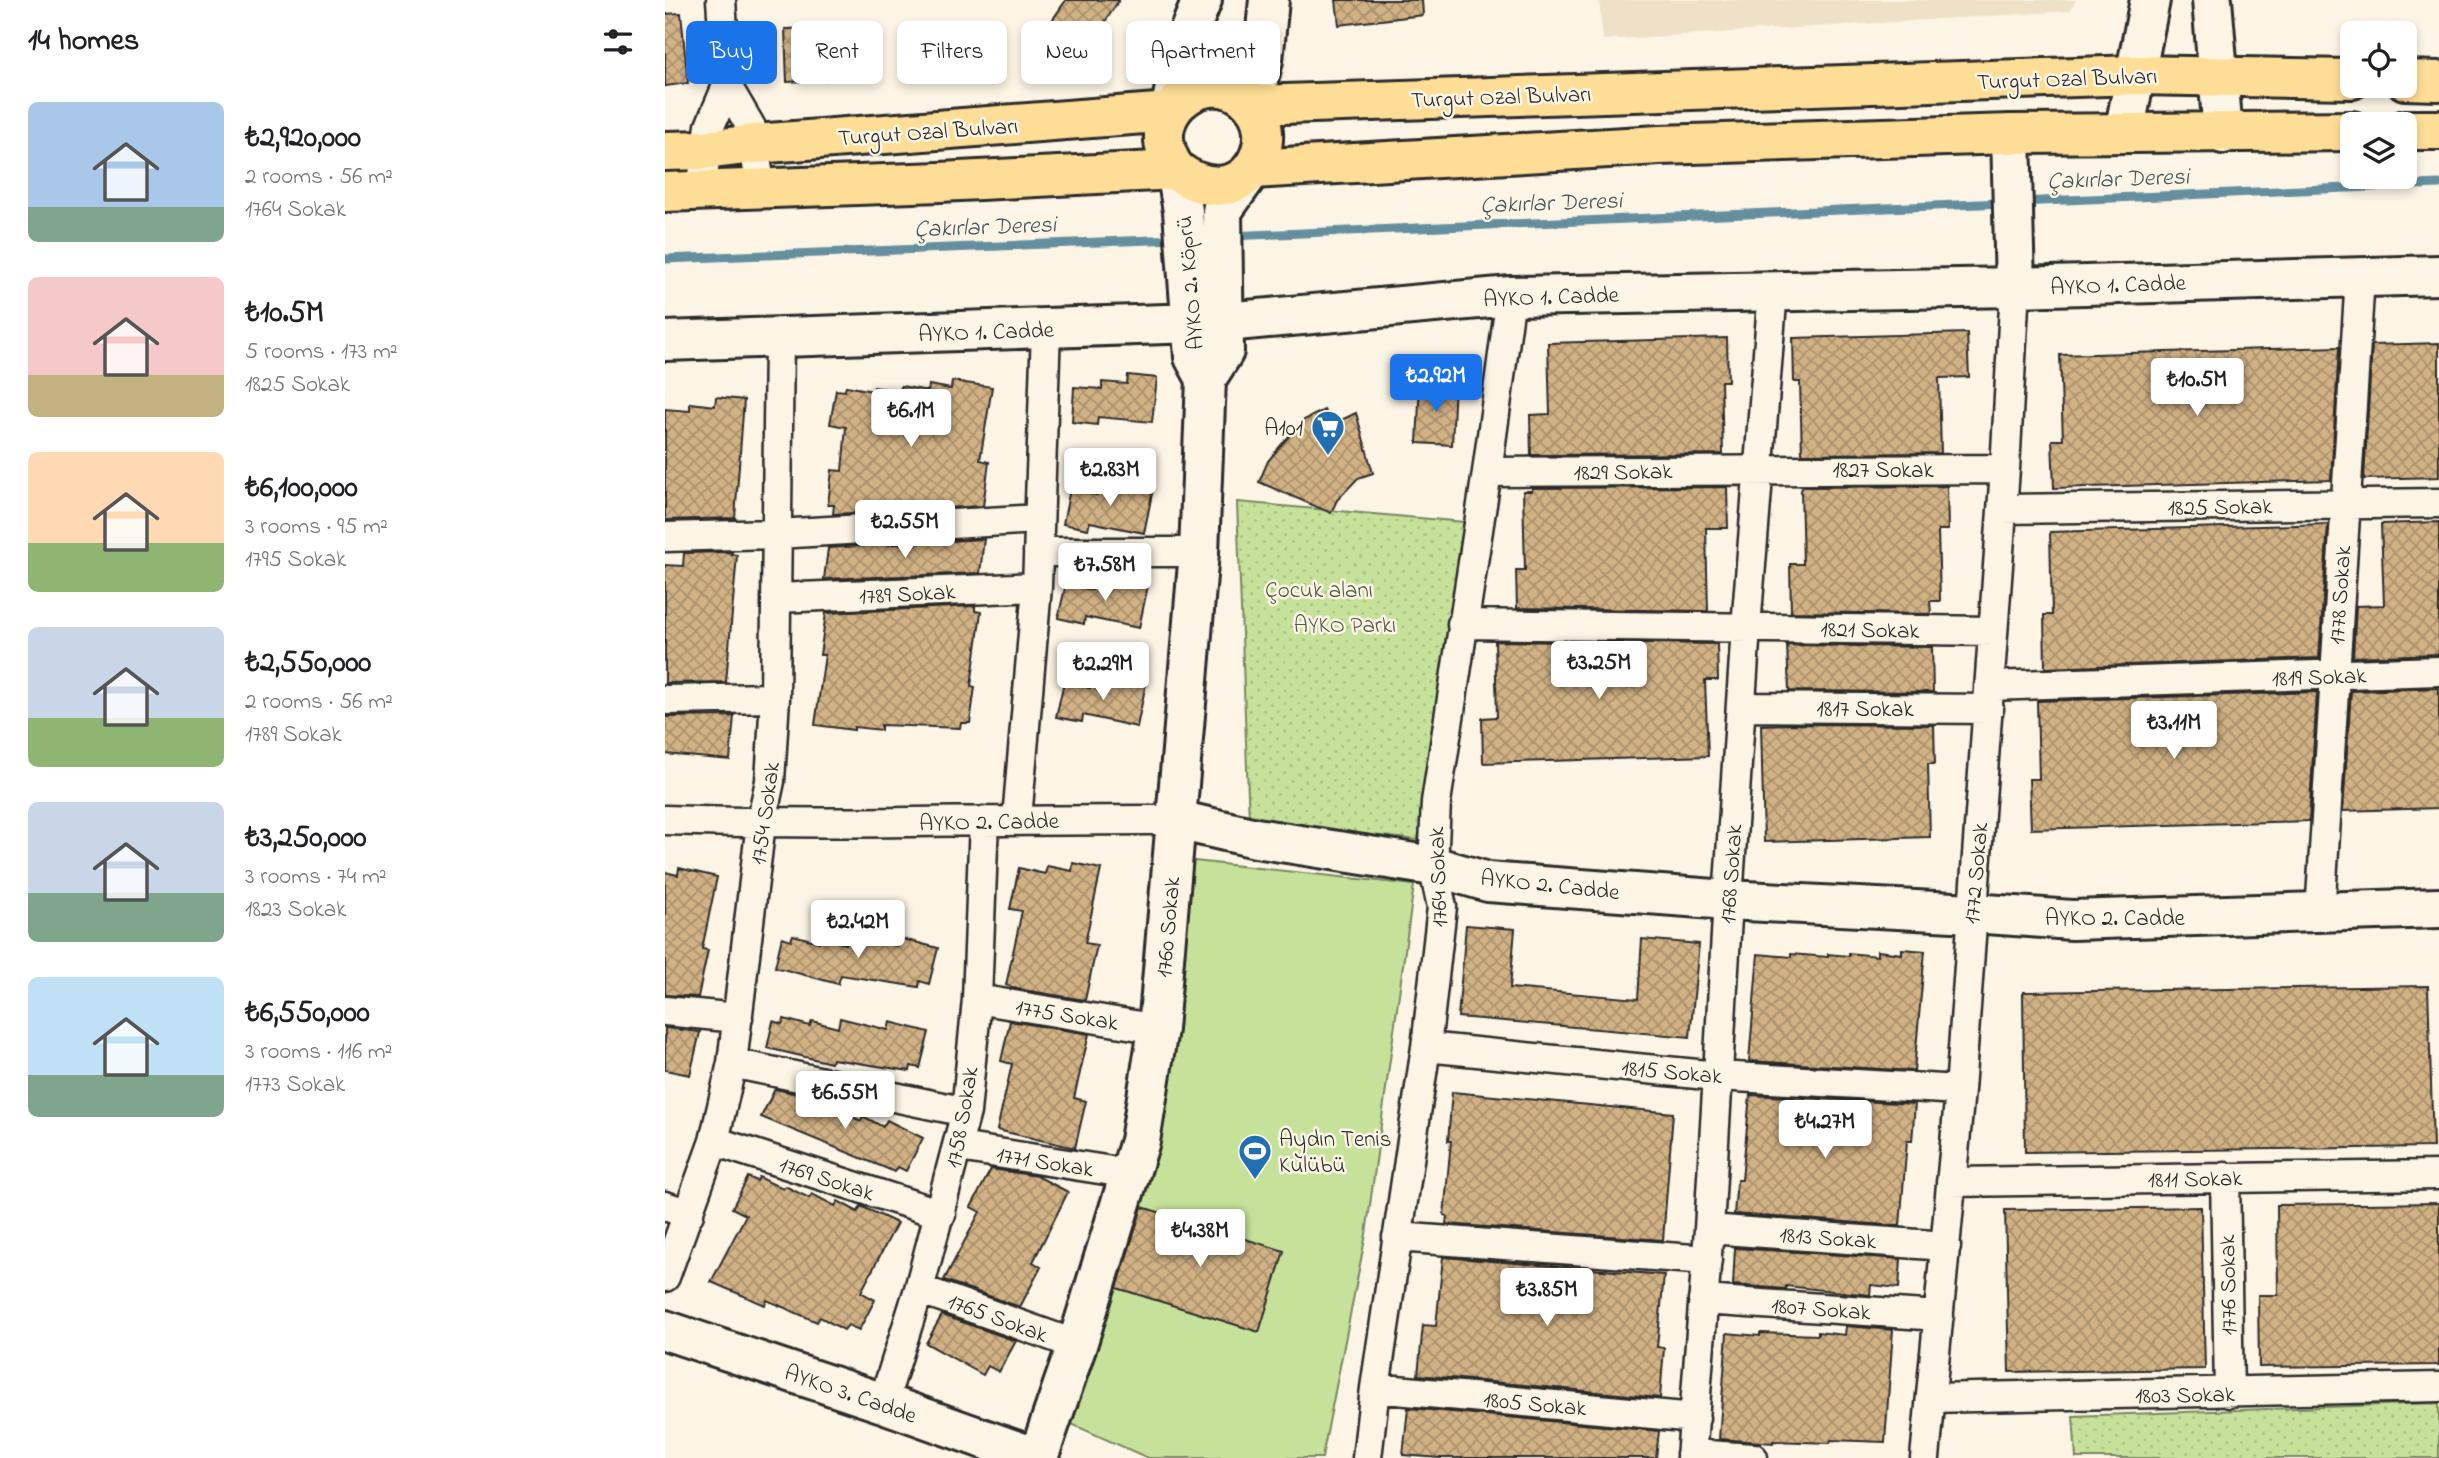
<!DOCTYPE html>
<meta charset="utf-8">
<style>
:root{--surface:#fff;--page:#f2f2f2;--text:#202124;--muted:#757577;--accent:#1a73e8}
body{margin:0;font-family:"Indie Flower",sans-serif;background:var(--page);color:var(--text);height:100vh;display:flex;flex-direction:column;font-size:26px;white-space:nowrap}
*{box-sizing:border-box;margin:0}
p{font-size:23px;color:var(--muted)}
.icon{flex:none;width:38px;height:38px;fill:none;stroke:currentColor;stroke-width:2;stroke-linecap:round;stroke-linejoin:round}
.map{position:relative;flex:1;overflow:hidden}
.drawer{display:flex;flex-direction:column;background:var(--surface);width:665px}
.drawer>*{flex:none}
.banner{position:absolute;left:21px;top:21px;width:665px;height:63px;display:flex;gap:14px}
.fabs{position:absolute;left:1675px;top:21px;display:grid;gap:14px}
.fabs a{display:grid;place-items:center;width:77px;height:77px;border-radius:10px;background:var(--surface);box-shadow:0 4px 10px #0003;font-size:35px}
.price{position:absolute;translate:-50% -60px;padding:0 16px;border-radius:7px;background:#fff;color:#222;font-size:23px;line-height:46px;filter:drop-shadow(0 2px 4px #0008)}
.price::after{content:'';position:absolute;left:50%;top:42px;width:21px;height:16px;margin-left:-10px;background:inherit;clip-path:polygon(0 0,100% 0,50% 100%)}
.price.selected{background:var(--accent);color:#fff}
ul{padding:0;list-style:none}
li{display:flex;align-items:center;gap:21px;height:175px;padding:0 28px}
li span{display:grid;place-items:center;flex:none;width:196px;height:140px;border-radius:10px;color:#555}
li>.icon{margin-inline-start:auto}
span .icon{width:84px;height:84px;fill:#fffc;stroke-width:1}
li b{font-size:30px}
h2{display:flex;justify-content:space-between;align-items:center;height:84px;padding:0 28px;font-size:30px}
.pill{padding:0 24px;border-radius:10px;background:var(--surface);box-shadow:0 4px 10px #0003;font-size:24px;line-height:63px}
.pill.selected{background:var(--accent);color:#fff}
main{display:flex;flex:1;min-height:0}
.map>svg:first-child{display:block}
.built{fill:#efe1c8}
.green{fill:#c6e29a;stroke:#788662;stroke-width:2}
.park{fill:url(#park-dots);stroke:#788662;stroke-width:2}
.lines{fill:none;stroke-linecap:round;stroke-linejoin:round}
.stream{stroke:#658f9f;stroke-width:9}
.building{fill:url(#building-cross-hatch);stroke:#2b2b2b;stroke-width:2}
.street-casing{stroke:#2b2b2b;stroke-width:33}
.secondary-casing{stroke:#2b2b2b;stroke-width:44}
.primary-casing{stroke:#2b2b2b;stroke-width:44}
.street{stroke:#fcf5e5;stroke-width:28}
.secondary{stroke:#fcf5e5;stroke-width:38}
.primary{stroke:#fedd96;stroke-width:38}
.labels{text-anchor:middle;stroke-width:5;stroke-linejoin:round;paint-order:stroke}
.street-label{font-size:23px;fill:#2b2b2b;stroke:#fcf5e5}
.poi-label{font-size:23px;fill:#2b2b2b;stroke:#fcf5e5;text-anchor:end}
.park-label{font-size:23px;fill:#525947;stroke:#fcf5e5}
.water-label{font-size:24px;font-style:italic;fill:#43545c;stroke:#fcf5e5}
</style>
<main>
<section class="drawer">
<h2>14 homes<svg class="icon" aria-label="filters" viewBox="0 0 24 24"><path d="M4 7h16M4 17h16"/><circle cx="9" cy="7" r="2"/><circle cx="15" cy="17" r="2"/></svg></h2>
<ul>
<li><span style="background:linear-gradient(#a9c7e8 75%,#7fa58c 0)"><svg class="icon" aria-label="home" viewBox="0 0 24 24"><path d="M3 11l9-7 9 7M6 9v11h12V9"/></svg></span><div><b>₺2,920,000</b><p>2 rooms · 56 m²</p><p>1764 Sokak</p></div></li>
<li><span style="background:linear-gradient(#f6c9c9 70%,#c2b280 0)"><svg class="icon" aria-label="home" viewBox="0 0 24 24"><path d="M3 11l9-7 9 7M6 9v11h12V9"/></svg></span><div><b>₺10.5M</b><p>5 rooms · 173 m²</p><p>1825 Sokak</p></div></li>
<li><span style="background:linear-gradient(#ffd9b3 65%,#8fb573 0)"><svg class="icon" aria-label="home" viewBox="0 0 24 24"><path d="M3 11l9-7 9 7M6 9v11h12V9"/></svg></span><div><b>₺6,100,000</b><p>3 rooms · 95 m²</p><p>1795 Sokak</p></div></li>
<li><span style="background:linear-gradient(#c9d6e8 65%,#8fb573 0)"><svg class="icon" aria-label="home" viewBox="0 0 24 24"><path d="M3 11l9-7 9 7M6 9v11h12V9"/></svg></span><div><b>₺2,550,000</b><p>2 rooms · 56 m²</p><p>1789 Sokak</p></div></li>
<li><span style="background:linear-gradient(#c9d6e8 65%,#7fa58c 0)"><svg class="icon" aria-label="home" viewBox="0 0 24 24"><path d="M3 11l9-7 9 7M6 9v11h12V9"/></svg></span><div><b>₺3,250,000</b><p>3 rooms · 74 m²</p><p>1823 Sokak</p></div></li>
<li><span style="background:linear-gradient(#bfe0f5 70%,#7fa58c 0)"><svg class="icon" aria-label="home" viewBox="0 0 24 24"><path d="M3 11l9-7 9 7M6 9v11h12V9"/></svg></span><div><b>₺6,550,000</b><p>3 rooms · 116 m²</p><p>1773 Sokak</p></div></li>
</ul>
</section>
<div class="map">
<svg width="1774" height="1458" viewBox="0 0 1774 1458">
<defs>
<pattern id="park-dots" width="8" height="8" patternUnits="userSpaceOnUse" patternTransform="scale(1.75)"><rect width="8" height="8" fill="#c6e29a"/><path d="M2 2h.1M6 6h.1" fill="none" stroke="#aac285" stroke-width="1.8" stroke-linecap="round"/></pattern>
<pattern id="building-cross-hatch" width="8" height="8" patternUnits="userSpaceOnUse" patternTransform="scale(1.75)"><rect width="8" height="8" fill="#d2b285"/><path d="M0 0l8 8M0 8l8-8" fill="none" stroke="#ab916d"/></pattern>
</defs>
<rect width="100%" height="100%" fill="#fcf5e5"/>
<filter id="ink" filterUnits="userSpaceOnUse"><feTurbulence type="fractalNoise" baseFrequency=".0143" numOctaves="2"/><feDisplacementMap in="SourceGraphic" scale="14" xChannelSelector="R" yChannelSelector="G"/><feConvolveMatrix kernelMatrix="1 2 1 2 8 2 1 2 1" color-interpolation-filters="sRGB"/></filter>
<g filter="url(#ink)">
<path class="built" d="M 934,0 L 1411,0 L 1405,11 L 938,40 Z"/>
<path class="green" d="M 520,860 L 749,885 L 701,1234 L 657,1458 L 483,1458 L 402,1422 Z"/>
<path class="park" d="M 572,502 L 799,522 L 753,840 L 584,822 Z
M 1774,1403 L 1774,1458 L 1411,1458 L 1408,1416 Z"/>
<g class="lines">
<path class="stream" d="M 1355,202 L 1774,184
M 565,236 L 1338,203
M 0,259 L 512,239"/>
</g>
<path class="building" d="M 401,0 L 454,0 L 420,53 L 382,28 Z
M 671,0 L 757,0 L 758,15 L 674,25 Z
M 16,13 L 23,83 L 0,86 L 0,14 Z
M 185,27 L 188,79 L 122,82 L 120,29 Z
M 321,27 L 325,74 L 266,78 L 263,31 Z
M 1302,333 L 1304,377 L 1274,378 L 1276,453 L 1137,454 L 1135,382 L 1129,382 L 1128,338 Z
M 1062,338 L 1063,381 L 1056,381 L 1058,454 L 866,455 L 865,415 L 885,414 L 883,343 Z
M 1774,343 L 1774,477 L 1699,479 L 1707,345 Z
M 1674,347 L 1666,480 L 1389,488 L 1387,440 L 1398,440 L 1395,355 Z
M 463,375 L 492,378 L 487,422 L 433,417 L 432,425 L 407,422 L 409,387 L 437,389 L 437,382 L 462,384 Z
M 287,381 L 327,387 L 315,460 L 324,462 L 318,506 L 168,514 L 169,505 L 163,505 L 167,470 L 177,471 L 181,427 L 165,424 L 171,390 L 180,391 L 181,386 L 208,391 L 209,387 L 236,391 L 236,386 L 263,391 L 264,385 L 286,389 Z
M 755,382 L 790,384 L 787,445 L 752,443 Z
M 51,397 L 79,400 L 70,518 L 0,520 L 0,409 L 25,411 L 25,403 L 50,406 Z
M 659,410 L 666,425 L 691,413 L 708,473 L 693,478 L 672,500 L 666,513 L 594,482 L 603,461 L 617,444 L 639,420 Z
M 460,483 L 488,489 L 479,533 L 425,522 L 423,529 L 398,524 L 405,489 L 432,495 L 434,487 L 458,492 Z
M 1282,486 L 1283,530 L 1273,530 L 1275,601 L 1265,601 L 1266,614 L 1126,612 L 1125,564 L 1138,564 L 1136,490 L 1138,487 Z
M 1062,487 L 1063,528 L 1041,528 L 1043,611 L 852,608 L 851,570 L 860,570 L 858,491 L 867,491 L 867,488 Z
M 1774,522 L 1774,654 L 1688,657 L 1691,606 L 1719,605 L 1716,524 Z
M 1663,524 L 1654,658 L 1380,668 L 1379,615 L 1387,615 L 1385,532 Z
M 319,539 L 315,573 L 159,579 L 163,548 Z
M 67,552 L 66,554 L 72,555 L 61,682 L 0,683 L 0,565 L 18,566 L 19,553 Z
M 456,579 L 483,585 L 474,628 L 420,617 L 419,624 L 393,618 L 401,584 L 427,590 L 429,582 L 454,587 Z
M 310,606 L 310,611 L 316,612 L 306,686 L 310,687 L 305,723 L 296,723 L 295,728 L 216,725 L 216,730 L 189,727 L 189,730 L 150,725 L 160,655 L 155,655 L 161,613 Z
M 830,641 L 1052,644 L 1053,680 L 1040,680 L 1043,756 L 818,763 L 817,718 L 832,717 Z
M 1122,645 L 1267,647 L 1268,692 L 1124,691 Z
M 453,677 L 481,683 L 472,727 L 418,715 L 417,722 L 391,717 L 399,682 L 425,688 L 427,680 L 452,685 Z
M 1774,688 L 1774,808 L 1678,811 L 1686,691 Z
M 1652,692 L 1644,821 L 1366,829 L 1364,779 L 1374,779 L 1372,701 Z
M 69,716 L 65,760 L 0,754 L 0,717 Z
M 1125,724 L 1269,725 L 1270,764 L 1263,764 L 1265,837 L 1099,842 L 1096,725 Z
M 408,863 L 436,869 L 420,943 L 432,945 L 420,1000 L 352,989 L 341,985 L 357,911 L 345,909 L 354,868 L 380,874 L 382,866 L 407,871 Z
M 14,868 L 52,877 L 37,949 L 43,950 L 33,997 L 0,995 L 0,872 L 13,875 Z
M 801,925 L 850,929 L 845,988 L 973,999 L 977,939 L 1034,944 L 1025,1037 L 793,1017 Z
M 128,935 L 154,942 L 155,937 L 181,944 L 183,939 L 209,945 L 210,940 L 232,946 L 234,938 L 273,948 L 264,984 L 255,981 L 254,987 L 176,975 L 173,984 L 110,967 L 117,937 L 126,940 Z
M 1237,949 L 1260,951 L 1249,1071 L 1084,1061 L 1093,954 L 1126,957 L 1126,954 L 1163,957 L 1163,954 L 1184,956 L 1184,953 L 1212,956 L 1212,951 L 1237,954 Z
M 1763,986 L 1768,1147 L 1360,1152 L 1358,992 Z
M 175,1018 L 223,1030 L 225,1022 L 264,1032 L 255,1068 L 246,1066 L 245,1071 L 167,1059 L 166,1063 L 102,1048 L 108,1021 L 117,1024 L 119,1019 L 145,1026 L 147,1021 L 173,1028 Z
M 345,1021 L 424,1034 L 409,1098 L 421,1101 L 410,1148 L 332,1130 L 347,1064 L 336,1061 Z
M 0,1028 L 35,1032 L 25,1075 L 0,1070 Z
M 110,1089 L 133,1094 L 170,1114 L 172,1109 L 196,1121 L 198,1116 L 218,1127 L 222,1120 L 258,1138 L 241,1171 L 233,1167 L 230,1172 L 96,1117 Z
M 787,1092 L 1008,1113 L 998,1240 L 781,1224 L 782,1216 L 779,1215 L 786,1141 L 783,1141 Z
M 1085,1095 L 1250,1104 L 1247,1141 L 1242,1141 L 1235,1226 L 1069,1214 L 1072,1180 L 1077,1180 Z
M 326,1169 L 372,1176 L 403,1192 L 368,1262 L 376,1267 L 355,1307 L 279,1280 L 315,1212 L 306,1207 Z
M 83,1177 L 92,1181 L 94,1177 L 118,1189 L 120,1186 L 144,1198 L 147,1194 L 170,1206 L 173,1201 L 193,1212 L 196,1206 L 232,1223 L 196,1292 L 210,1300 L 194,1330 L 183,1325 L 179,1330 L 155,1317 L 152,1322 L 102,1300 L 100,1305 L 46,1282 L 81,1215 L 67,1208 Z
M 1774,1203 L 1774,1365 L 1594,1367 L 1593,1295 L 1613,1295 L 1612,1205 Z
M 477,1207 L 619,1251 L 594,1332 L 452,1288 Z
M 1536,1207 L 1540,1369 L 1344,1372 L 1340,1210 Z
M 1070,1248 L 1236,1259 L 1234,1288 L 1206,1285 L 1205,1295 L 1121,1286 L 1121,1289 L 1068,1285 Z
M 778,1257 L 999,1275 L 992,1347 L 999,1348 L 995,1398 L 753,1375 L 758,1325 L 771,1326 Z
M 277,1315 L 351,1341 L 334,1372 L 323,1366 L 318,1375 L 261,1343 Z
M 1181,1326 L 1228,1330 L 1220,1442 L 1166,1440 L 1165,1443 L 1108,1441 L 1108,1443 L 1054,1439 L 1062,1333 L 1095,1336 L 1095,1333 L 1153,1335 L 1153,1332 L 1180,1335 Z
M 743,1408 L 994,1431 L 991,1458 L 775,1458 L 738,1455 Z"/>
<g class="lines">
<defs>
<path id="street" d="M 62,86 L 86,127 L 96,189
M 36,190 L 45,126 L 62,86 L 56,0
M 822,472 L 1340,469
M 1337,509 L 1774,503
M 0,537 L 111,534 L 374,519
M 373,552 L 534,552
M 111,598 L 372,587
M 797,624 L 1328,631
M 1324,686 L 1774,671
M 0,700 L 110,698
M 1077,707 L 1324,709
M 352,819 L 372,587 L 381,329
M 0,820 C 171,826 342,819 512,820
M 1655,914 L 1695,277
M 312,999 L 493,1029
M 0,1011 L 73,1018
M 761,1047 L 1052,1076 L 1295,1090
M 67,1063 L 301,1112
M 49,1141 L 276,1214
M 294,1147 L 466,1174
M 1560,1177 L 1564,1393
M 1286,1182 L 1774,1175
M 0,1206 L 24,1214
M 1044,1229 L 1281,1246
M 732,1237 L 1042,1260
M 0,1277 L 49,1141 L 67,1063 L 96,823 L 105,781 L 110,698 L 114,337
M 254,1289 L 412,1345
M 1038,1300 L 1274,1316
M 710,1388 L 1030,1418
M 1267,1398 L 1774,1387
M 218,1403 L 254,1289 L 301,1112 L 312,999 L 319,821
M 1026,1454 L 1088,1458
M 702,1458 L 710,1388 L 761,1047 L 777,907 L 768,866 L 771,802 L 822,472 L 846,296
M 1026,1458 L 1044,1229 L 1063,900 L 1081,627 L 1108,290
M 1260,1458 L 1295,1090 L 1340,469 L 1350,287"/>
<path id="secondary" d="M 1547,0 L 1558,134
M 587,105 L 598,60 L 604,0
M 505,112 L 518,47 L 537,0
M 1459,133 L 1485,0
M 1346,134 L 1350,287
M 0,341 L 560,322 L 846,296 L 1350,287 L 1774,275
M 541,379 L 559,351 L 557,211 L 587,169
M 512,820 L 591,838 L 768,866 L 823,882 L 1063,900 L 1307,913 L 1407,920 L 1774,908
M 0,1330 L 218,1403 L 372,1458
M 373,1458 L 412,1345 L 475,1141 L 493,1029 L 534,552 L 541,379 L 529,357 L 518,211 L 511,170"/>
<path id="primary" d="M 1740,80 L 1774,81
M 587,105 L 1471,75 L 1687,79
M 1740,130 L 1774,130
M 0,151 L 40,150 L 89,144 L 505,112
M 587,169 L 994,145 L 1346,134 L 1687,131
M 0,192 L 275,182 L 511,170 C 540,193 581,193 595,154 C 600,140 599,124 592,112 C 555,52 467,110 511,170"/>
</defs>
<use href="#street" class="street-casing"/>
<use href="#secondary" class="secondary-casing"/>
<use href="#primary" class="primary-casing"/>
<use href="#street" class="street"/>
<use href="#secondary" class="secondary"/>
<use href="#primary" class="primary"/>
</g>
</g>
<defs>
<symbol id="supermarket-pin" viewBox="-11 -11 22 30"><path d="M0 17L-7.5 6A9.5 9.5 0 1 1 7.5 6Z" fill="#1f6fb2" stroke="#fcf5e5"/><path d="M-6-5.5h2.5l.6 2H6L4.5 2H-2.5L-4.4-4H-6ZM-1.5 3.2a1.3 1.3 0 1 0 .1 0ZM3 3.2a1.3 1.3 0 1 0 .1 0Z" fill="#fff"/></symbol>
<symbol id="stadium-pin" viewBox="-11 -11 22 30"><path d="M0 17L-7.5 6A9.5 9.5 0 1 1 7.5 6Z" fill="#1f6fb2" stroke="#fcf5e5"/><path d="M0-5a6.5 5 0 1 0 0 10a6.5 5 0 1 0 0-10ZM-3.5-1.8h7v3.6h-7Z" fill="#fff"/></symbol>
</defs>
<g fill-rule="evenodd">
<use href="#supermarket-pin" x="644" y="408" width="38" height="52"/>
<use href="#stadium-pin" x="571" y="1132" width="38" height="52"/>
</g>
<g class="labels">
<g class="street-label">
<text transform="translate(1402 78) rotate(-2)" y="8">Turgut Ozal Bulvarı</text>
<text transform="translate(836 96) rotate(-2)" y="8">Turgut Ozal Bulvarı</text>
<text transform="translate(263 131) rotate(-4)" y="8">Turgut Ozal Bulvarı</text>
<text transform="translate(524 283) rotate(-95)" y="8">AYKO 2. Köprü</text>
<text transform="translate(1453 284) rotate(-2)" y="8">AYKO 1. Cadde</text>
<text transform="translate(886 296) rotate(-2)" y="8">AYKO 1. Cadde</text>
<text transform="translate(321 331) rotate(-2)" y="8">AYKO 1. Cadde</text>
<text x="1218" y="477">1827 Sokak</text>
<text transform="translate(958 471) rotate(-1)" y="8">1829 Sokak</text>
<text transform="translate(1555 506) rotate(-1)" y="8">1825 Sokak</text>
<text transform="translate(242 593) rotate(-3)" y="8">1789 Sokak</text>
<text transform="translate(1674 595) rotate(-86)" y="8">1778 Sokak</text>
<text transform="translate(1205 629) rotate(1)" y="8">1821 Sokak</text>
<text transform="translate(1654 676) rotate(-2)" y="8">1819 Sokak</text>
<text x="1200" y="716">1817 Sokak</text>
<text transform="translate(99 813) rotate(-82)" y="8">1754 Sokak</text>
<text transform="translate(324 821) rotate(-1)" y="8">AYKO 2. Cadde</text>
<text transform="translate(1310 873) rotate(-85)" y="8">1772 Sokak</text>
<text transform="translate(1065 874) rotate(-86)" y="8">1768 Sokak</text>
<text transform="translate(772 877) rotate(-92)" y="8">1764 Sokak</text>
<text transform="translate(885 884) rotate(6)" y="8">AYKO 2. Cadde</text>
<text x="1450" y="925">AYKO 2. Cadde</text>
<text transform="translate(502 927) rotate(-85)" y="8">1760 Sokak</text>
<text transform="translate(402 1014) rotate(9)" y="8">1775 Sokak</text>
<text transform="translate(1007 1071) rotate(5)" y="8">1815 Sokak</text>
<text transform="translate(296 1117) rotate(-80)" y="8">1758 Sokak</text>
<text transform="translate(380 1161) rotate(9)" y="8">1771 Sokak</text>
<text transform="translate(162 1178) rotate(18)" y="8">1769 Sokak</text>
<text transform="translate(1530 1178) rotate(-1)" y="8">1811 Sokak</text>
<text transform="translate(1163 1237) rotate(4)" y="8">1813 Sokak</text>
<text transform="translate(1562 1285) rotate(-91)" y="8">1776 Sokak</text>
<text transform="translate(1156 1308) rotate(4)" y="8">1807 Sokak</text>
<text transform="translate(333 1317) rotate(20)" y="8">1765 Sokak</text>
<text transform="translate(186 1393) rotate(19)" y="8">AYKO 3. Cadde</text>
<text transform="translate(1520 1394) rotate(-1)" y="8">1803 Sokak</text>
<text transform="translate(870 1403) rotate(5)" y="8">1805 Sokak</text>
</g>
<g class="poi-label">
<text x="638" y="435">A101</text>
<text x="614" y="1146" text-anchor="start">Aydın Tenis<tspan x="614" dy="26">Kulübü</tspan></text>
</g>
<g class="park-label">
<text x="654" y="597">Çocuk alanı</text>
<text x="680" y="632">AYKO Parkı</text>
</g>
<g class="water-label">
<text transform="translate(1453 178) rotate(-2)" y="8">Çakırlar Deresi</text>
<text transform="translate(886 202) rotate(-2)" y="8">Çakırlar Deresi</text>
<text transform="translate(320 226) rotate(-2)" y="8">Çakırlar Deresi</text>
</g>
</g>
</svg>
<div class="fabs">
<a><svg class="icon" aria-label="locate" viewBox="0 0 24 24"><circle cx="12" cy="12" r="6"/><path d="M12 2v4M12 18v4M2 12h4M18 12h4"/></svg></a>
<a><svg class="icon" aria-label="layers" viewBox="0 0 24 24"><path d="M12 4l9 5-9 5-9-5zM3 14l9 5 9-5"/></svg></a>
</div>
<b class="price selected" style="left:771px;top:414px">₺2.92M</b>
<b class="price" style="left:1532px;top:418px">₺10.5M</b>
<b class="price" style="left:246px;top:449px">₺6.1M</b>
<b class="price" style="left:445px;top:508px">₺2.83M</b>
<b class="price" style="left:240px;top:560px">₺2.55M</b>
<b class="price" style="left:440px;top:603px">₺7.58M</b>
<b class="price" style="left:934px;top:701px">₺3.25M</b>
<b class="price" style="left:438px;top:702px">₺2.29M</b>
<b class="price" style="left:1509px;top:761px">₺3.11M</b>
<b class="price" style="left:193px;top:960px">₺2.42M</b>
<b class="price" style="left:180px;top:1131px">₺6.55M</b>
<b class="price" style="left:1160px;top:1160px">₺4.27M</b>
<b class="price" style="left:535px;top:1269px">₺4.38M</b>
<b class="price" style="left:882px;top:1328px">₺3.85M</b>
<div class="banner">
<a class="pill selected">Buy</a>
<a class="pill">Rent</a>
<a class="pill">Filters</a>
<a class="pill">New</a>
<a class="pill">Apartment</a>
</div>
</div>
</main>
